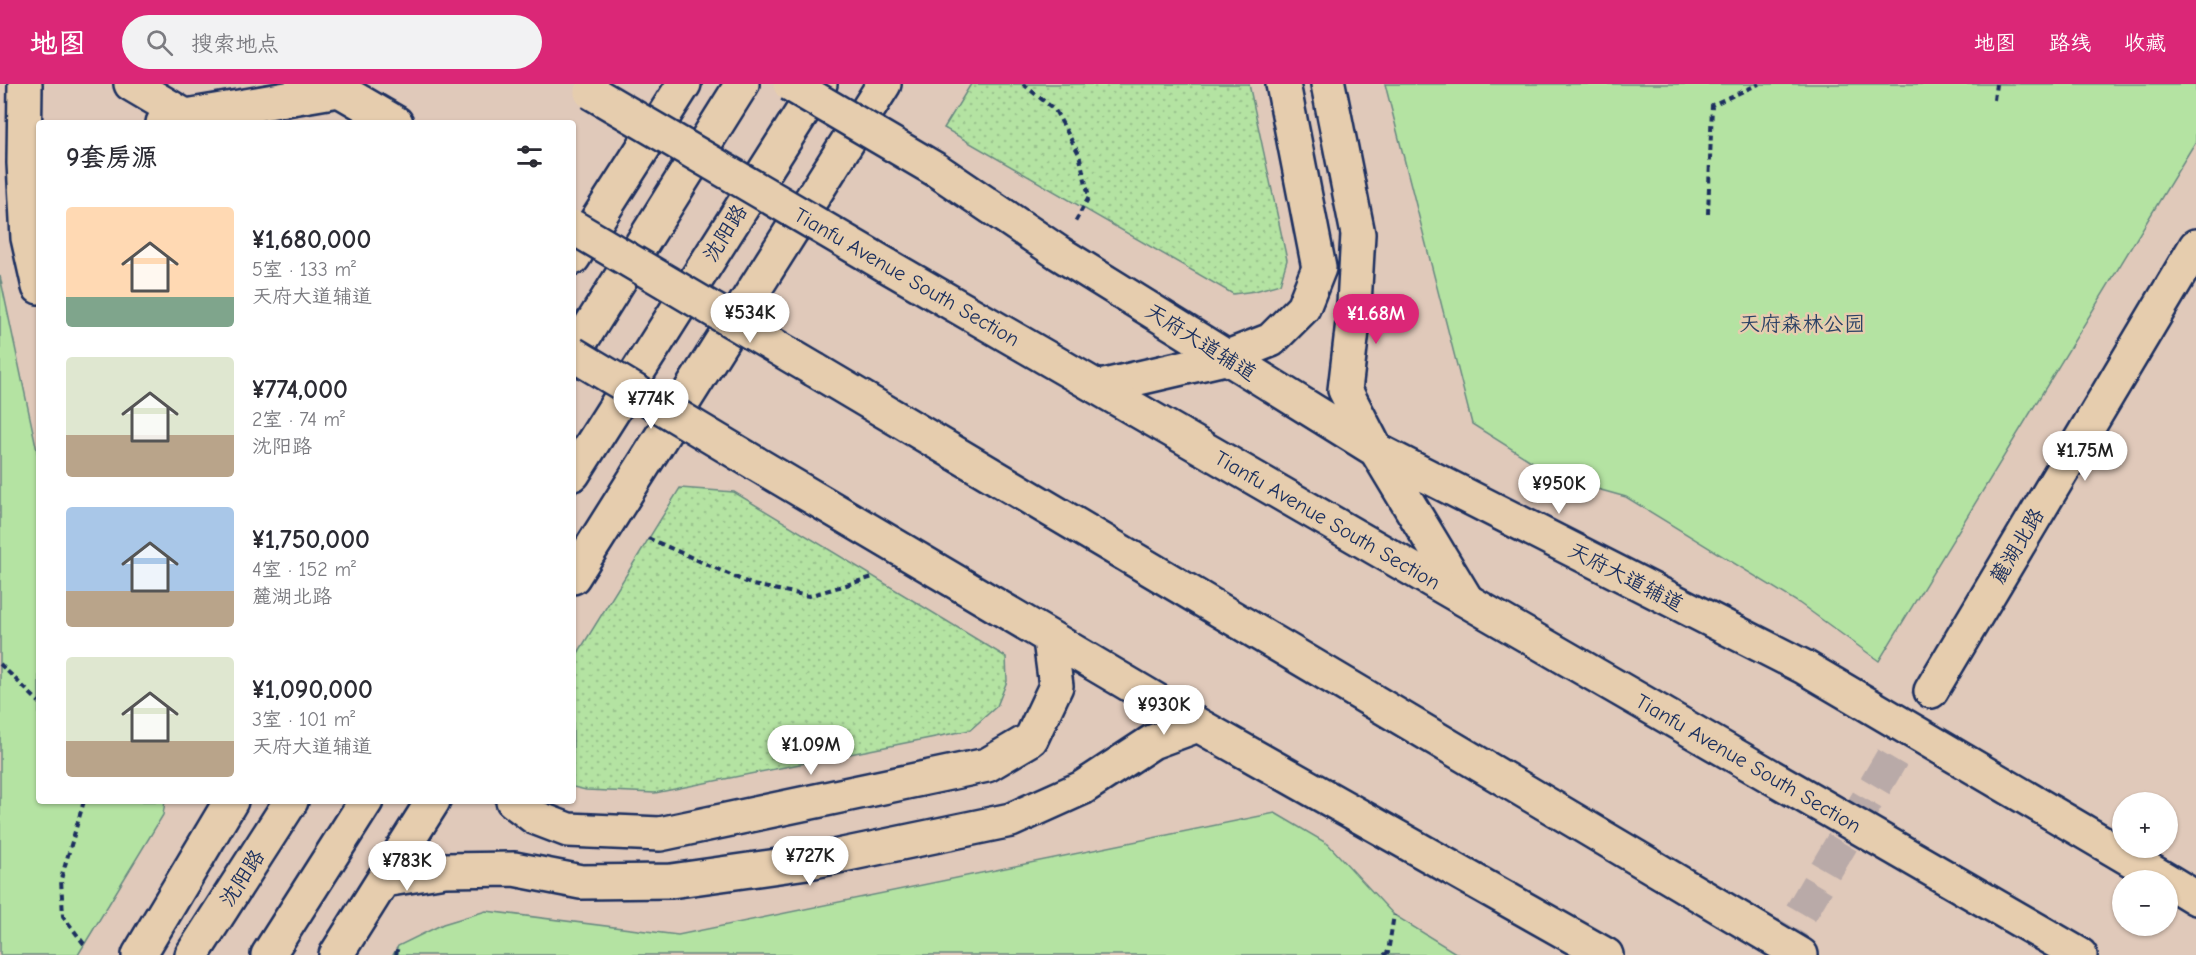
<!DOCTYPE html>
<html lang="zh">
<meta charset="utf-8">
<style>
:root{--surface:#fff;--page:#f2f2f3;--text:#2b2b33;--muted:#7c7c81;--accent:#db2777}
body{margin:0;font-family:"Comic Neue","LXGW WenKai TC",sans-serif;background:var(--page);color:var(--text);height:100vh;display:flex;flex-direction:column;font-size:22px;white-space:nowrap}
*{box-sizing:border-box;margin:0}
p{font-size:20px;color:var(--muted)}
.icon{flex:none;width:33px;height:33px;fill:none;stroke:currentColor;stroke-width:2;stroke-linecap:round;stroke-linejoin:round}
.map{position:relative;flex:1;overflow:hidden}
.panel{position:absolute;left:36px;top:36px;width:540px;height:684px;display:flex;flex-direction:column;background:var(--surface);border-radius:6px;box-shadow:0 2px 4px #0004}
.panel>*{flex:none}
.tools{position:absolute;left:2112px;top:708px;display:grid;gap:12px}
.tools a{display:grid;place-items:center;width:66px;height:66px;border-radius:50%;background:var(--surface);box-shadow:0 2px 4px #0004;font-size:30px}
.price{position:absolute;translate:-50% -51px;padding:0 14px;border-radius:21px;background:#fff;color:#222;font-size:20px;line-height:39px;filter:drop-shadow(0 2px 3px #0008)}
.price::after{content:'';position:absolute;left:50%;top:36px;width:18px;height:14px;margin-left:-9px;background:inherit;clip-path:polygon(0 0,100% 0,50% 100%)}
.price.on{background:var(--accent);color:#fff}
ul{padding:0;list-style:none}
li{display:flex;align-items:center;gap:18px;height:150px;padding:0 30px}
li span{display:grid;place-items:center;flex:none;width:168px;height:120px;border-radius:6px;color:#555}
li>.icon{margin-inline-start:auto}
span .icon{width:72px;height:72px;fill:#fffc;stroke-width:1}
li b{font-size:26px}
h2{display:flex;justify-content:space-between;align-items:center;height:72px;padding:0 30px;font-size:26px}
header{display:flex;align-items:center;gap:36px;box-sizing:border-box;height:84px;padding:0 30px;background:var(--accent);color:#fff}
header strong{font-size:28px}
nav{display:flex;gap:33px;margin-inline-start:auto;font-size:21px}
.search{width:420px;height:54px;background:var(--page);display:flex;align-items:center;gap:15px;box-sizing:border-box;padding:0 21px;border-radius:33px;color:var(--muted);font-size:22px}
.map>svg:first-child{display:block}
.grass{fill:url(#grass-dots);stroke:#688980;stroke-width:1.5}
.green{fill:#b4e3a2;stroke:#688980;stroke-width:1.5}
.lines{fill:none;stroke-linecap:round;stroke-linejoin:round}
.secondary-tunnel{stroke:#b9aaa8;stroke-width:33;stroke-dasharray:33 16;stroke-linecap:butt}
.secondary-casing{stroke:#1b2f5e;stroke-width:38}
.primary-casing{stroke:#1b2f5e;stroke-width:38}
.highway-casing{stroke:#1b2f5e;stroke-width:38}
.path{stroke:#1b2f5e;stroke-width:4;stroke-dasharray:6 4.5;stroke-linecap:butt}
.secondary{stroke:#e6cdae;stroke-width:33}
.primary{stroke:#e6cdae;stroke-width:33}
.highway{stroke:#e6cdae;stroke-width:33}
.secondary-bridge-casing{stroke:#1b2f5e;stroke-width:38;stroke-linecap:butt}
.highway-bridge-casing{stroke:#1b2f5e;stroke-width:38;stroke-linecap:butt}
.secondary-bridge{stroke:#e6cdae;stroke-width:33}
.highway-bridge{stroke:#e6cdae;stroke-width:33}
.labels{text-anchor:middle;stroke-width:5;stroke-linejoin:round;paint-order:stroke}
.street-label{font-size:21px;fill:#1b2f5e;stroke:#e6cdae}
.park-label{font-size:21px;fill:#2a4165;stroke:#e6cdae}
</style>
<header>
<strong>地图</strong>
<div class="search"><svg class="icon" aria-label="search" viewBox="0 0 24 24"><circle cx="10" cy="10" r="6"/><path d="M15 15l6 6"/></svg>搜索地点</div>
<nav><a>地图</a><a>路线</a><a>收藏</a></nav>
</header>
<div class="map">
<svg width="2196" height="871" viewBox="0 0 2196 871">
<defs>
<pattern id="grass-dots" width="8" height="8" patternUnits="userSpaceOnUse" patternTransform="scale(1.5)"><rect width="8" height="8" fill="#b4e3a2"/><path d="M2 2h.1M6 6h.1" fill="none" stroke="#9ac38e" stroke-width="1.8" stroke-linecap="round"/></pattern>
</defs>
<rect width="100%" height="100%" fill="#e0c9ba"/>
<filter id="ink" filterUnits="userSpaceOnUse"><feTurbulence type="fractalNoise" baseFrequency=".0167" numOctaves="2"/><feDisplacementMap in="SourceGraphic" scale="12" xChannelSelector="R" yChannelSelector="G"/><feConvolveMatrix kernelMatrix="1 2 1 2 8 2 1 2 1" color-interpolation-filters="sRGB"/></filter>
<g filter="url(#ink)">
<path class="grass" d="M 971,0 L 1249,0 L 1287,176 L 1280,200 L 1255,207 L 1233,210 L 944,44 Z
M 680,404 L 734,408 L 1006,573 L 1007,597 L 997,622 L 970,646 L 655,709 L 586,706 L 573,703 L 573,577 Z"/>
<path class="green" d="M 1385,0 L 2196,0 L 2196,57 L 1879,577 L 1799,519 L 1626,413 L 1558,394 L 1472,340 Z
M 0,192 L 39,376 L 39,717 L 165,717 L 163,731 L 78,871 L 0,871 Z
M 1275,729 L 1328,760 L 1394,831 L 1459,871 L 393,871 L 398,862 L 443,840 L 486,827 L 678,851 Z"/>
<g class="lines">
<path class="secondary-tunnel" d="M 1776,871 L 1931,607"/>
<defs>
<path id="secondary" d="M 25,0 L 24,79 L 28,154 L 39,203
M 131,0 L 197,39
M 1328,0 L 1358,150 L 1353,238 L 1345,306 L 1376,366 L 1466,515
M 163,39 L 186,32 L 339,6
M 938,87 L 1059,169 L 1376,366 L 1804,583 L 2166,796
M 573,174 L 684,0
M 1100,303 L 1225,274 L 1271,256 L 1303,224 L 1319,184 L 1283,0
M 755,379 L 1198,641 L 1606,871
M 573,493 L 884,0
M 1931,607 L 2196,162
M 513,717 L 534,733 L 568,746 L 660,750 L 987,681 L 1031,655 L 1056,602 L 1050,556
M 384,796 L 445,786 L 514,785 L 581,798 L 671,797 L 814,777 L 1011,736 L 1082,704 L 1152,658 L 1198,641
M 2168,797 L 2196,814
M 139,871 L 231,717
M 336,871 L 433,717"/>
<path id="primary" d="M 573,270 L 742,0
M 573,390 L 820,0
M 192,871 L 291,717
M 268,871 L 366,717"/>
<g id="highway">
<path d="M 329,0 L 396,39"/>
<path id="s1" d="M 886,181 L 2080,871"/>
<path d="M 815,286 L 1801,871"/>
</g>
</defs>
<use href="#secondary" class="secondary-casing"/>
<use href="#primary" class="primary-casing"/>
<use href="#highway" class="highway-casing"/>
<path class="path" d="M 1023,0 L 1055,26 L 1079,70 L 1089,113 L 1075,138
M 1994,16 L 1996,0
M 1708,130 L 1712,21 L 1759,0
M 648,454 L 753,501 L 809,512 L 873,493
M 0,580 L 39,618
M 84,860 L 63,832 L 61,795 L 84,717
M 396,871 L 398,862
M 1384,871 L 1388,868 L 1394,831"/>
<use href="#secondary" class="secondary"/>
<use href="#primary" class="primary"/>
<use href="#highway" class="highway"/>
<defs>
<path id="secondary-bridge" d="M 790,0 L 938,87
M 573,270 L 755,379"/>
<path id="highway-bridge" d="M 591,8 L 886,181
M 573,143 L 815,286"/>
</defs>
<use href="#secondary-bridge" class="secondary-bridge-casing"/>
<use href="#highway-bridge" class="highway-bridge-casing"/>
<use href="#secondary-bridge" class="secondary-bridge"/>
<use href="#highway-bridge" class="highway-bridge"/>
</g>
</g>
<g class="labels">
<g class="street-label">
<text transform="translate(725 149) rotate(-58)" y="7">沈阳路</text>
<text transform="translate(907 193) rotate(30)" y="7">Tianfu Avenue South Section</text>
<text transform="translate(1201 258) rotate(32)" y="7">天府大道辅道</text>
<text dy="7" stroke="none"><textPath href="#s1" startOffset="510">Tianfu Avenue South Section</textPath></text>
<text transform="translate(2017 462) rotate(-59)" y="7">麓湖北路</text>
<text transform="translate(1626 493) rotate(27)" y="7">天府大道辅道</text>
<text dy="7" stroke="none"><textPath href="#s1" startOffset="996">Tianfu Avenue South Section</textPath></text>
<text transform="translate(242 794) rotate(-57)" y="7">沈阳路</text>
</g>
<g class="park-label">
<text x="1802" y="247">天府森林公园</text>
</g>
</g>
</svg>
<div class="tools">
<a>+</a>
<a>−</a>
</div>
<b class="price" style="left:750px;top:260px">¥534K</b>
<b class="price on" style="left:1376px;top:261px">¥1.68M</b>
<b class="price" style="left:651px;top:346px">¥774K</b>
<b class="price" style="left:2085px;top:398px">¥1.75M</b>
<b class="price" style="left:1559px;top:431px">¥950K</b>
<b class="price" style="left:1164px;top:652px">¥930K</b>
<b class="price" style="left:811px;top:692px">¥1.09M</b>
<b class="price" style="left:810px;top:803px">¥727K</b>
<b class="price" style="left:407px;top:808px">¥783K</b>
<section class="panel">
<h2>9套房源<svg class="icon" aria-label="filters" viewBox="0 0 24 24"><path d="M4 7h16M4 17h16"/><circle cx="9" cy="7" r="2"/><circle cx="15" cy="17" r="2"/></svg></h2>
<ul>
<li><span style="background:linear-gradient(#ffd9b3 75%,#7fa58c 0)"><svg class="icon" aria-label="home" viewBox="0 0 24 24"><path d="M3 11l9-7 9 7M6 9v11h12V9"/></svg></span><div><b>¥1,680,000</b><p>5室 · 133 m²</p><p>天府大道辅道</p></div></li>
<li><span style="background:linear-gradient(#dfe7d0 65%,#b9a48a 0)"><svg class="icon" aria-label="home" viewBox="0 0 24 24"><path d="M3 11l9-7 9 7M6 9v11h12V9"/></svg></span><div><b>¥774,000</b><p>2室 · 74 m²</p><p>沈阳路</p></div></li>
<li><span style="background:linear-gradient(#a9c7e8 70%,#b9a48a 0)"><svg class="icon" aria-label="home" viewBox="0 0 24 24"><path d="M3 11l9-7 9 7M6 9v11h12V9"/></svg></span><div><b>¥1,750,000</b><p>4室 · 152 m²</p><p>麓湖北路</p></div></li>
<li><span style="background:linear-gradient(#dfe7d0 70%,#b9a48a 0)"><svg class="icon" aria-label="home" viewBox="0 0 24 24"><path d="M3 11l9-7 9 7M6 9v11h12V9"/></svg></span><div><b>¥1,090,000</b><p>3室 · 101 m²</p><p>天府大道辅道</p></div></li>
</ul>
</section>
</div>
